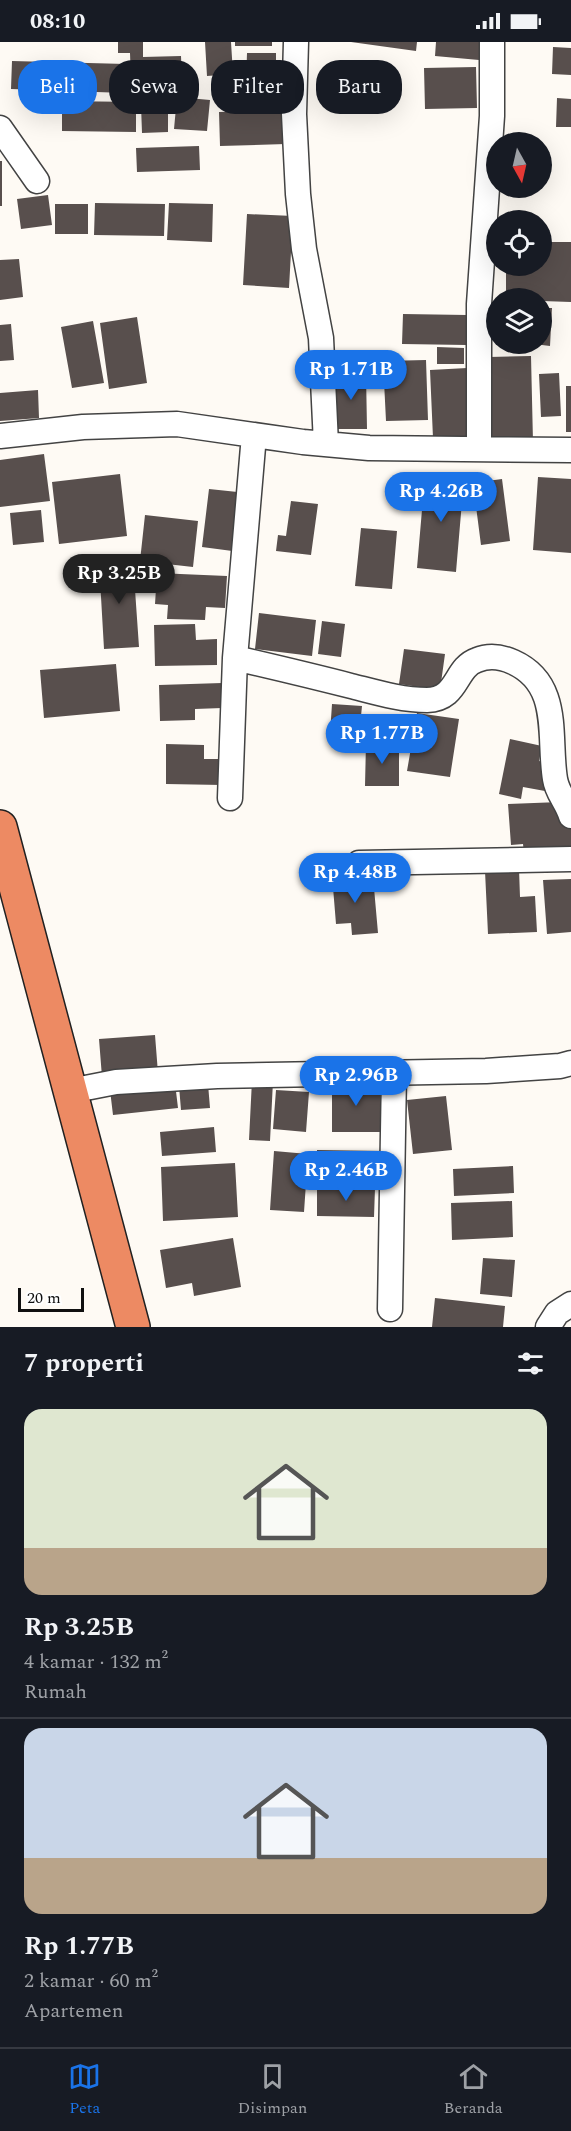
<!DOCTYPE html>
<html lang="id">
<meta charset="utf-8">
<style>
:root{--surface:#171b24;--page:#20242c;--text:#f1f3f6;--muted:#9ea1a6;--line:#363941;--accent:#1a73e8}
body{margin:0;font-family:Spectral,serif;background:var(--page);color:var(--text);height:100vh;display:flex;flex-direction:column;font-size:22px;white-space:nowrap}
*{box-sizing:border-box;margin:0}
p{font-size:20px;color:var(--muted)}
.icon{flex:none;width:33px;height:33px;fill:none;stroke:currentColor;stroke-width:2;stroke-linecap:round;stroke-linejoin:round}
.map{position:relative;height:1285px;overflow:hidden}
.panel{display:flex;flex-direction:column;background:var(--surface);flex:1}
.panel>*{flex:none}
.guide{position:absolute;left:18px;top:18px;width:536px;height:54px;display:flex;gap:12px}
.needle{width:39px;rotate:172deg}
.controls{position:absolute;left:486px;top:90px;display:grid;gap:12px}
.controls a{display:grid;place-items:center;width:66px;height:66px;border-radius:50%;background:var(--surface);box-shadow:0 6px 24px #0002;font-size:30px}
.scale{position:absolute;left:18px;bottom:15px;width:66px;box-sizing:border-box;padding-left:6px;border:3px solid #101010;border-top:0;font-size:16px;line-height:21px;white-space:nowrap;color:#101010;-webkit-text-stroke:4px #fff;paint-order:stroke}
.price{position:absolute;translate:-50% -51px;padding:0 14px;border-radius:21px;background:var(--accent);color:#fff;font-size:20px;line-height:39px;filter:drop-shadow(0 2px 3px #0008)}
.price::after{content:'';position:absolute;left:50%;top:36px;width:18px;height:14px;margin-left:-9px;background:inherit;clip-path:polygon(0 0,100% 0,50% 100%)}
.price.current{background:#222;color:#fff}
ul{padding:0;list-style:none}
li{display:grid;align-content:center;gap:12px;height:318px;padding:0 24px}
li+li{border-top:2px solid var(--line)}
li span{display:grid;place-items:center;height:186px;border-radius:18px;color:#555}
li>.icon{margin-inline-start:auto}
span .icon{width:108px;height:108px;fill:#fffc;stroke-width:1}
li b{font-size:26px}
h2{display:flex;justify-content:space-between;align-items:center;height:72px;padding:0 24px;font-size:26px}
.chip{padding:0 21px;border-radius:24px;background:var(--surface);box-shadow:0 6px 24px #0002;font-size:21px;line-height:54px}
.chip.current{background:var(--accent);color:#fff}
.status{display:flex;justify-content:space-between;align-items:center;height:42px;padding:0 30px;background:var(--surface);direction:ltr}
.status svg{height:16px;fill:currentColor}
.tabs{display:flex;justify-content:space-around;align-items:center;height:84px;border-top:2px solid var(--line);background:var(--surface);font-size:16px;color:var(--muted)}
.tabs a{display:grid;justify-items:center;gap:3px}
.tabs .current{color:var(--accent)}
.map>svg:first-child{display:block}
.building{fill:#584f4d}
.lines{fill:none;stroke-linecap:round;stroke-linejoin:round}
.minor-casing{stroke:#434343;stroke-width:27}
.highway-casing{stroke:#212121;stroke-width:36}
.minor{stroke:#fff;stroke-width:24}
.highway{stroke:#ed8a63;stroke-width:33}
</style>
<div class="status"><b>08:10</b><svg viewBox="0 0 49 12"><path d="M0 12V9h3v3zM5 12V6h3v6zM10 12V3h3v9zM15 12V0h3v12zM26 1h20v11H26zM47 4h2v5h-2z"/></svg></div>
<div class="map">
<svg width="571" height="1285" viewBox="0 0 571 1285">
<rect width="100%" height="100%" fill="#fefaf4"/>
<path class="building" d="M 118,0 L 143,0 L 143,15 L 181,14 L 182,40 L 131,40 L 130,11 L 118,11 Z
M 205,0 L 231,0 L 233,32 L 207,34 Z
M 235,0 L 272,0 L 272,4 L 235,4 Z
M 351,0 L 417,0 L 416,9 Z
M 436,0 L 481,0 L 479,18 L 435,14 Z
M 553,5 L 571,6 L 571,33 L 552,32 Z
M 247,11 L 276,11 L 276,43 L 246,43 Z
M 12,19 L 126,22 L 125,51 L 11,47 Z
M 476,25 L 477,66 L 425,67 L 424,26 Z
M 177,55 L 210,58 L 207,89 L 174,87 Z
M 557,56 L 571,57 L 571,85 L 556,85 Z
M 62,59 L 136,60 L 136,90 L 62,89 Z
M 168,62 L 168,90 L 142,91 L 141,63 Z
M 285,68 L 286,102 L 220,104 L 219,70 Z
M 199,104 L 200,128 L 137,130 L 136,106 Z
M 0,119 L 2,119 L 2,164 L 0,164 Z
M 48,153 L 52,183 L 21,187 L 17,157 Z
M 95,161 L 165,162 L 164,194 L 94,193 Z
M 169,161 L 213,162 L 212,200 L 167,198 Z
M 55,162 L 88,162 L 88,192 L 55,192 Z
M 247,172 L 293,174 L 289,246 L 243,243 Z
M 542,200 L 571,200 L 571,260 L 542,259 L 542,256 L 506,256 L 506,224 L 542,224 Z
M 19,217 L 23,255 L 0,258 L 0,218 Z
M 542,266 L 552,266 L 550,304 L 542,303 Z
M 403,272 L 467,273 L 466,303 L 402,302 Z
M 137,275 L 147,341 L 109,347 L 100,281 Z
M 93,279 L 104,341 L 72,346 L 61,285 Z
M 11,282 L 14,318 L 0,319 L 0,283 Z
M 437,305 L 464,306 L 464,322 L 437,322 Z
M 531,314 L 533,400 L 490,400 L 489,315 Z
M 426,318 L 428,378 L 386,379 L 383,319 Z
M 467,326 L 470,394 L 433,396 L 430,328 Z
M 336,331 L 366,331 L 367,387 L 337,387 Z
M 559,331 L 561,374 L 541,375 L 539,332 Z
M 566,344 L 571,344 L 571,390 L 566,390 Z
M 38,348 L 39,376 L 0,379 L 0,351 Z
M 44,412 L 50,459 L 0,465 L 0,418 Z
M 120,432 L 127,494 L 59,502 L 52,440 Z
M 425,433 L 464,436 L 456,530 L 417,526 Z
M 538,435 L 571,437 L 571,511 L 533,508 Z
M 502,437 L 510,499 L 481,503 L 473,441 Z
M 209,447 L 247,451 L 240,510 L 202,505 Z
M 291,459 L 318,462 L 311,513 L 276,509 L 278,493 L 286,494 Z
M 41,468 L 44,500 L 13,503 L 10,471 Z
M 145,473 L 198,479 L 193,525 L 140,519 Z
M 361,486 L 397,489 L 392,547 L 355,544 Z
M 133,519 L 139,605 L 104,607 L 99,520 Z
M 157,531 L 227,534 L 225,566 L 206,565 L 205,578 L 167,577 L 168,563 L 155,562 Z
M 259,571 L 316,578 L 312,614 L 255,607 Z
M 322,579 L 345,582 L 341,615 L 318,612 Z
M 195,582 L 196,598 L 217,597 L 217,623 L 155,624 L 154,583 Z
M 404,607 L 445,612 L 440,648 L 399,642 Z
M 116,622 L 120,669 L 44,676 L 40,628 Z
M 222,641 L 222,666 L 195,667 L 195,678 L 160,679 L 159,643 Z
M 332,662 L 362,664 L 359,694 L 330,692 Z
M 417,671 L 459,677 L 450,735 L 407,729 Z
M 510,697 L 542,704 L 539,719 L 551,722 L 545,749 L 523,745 L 521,757 L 499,752 Z
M 366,701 L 399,702 L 399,744 L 365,744 Z
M 166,702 L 204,703 L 204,717 L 222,717 L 222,743 L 166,742 Z
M 560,760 L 571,779 L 571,808 L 524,811 L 523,802 L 511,803 L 508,762 Z
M 519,827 L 520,855 L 535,854 L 537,890 L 488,892 L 485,829 Z
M 362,830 L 364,847 L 374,846 L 378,891 L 352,893 L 351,881 L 336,882 L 332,833 Z
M 571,837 L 571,890 L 547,892 L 543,838 Z
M 155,993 L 158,1031 L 102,1035 L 99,997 Z
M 252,1038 L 273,1039 L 270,1099 L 249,1098 Z
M 175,1041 L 178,1066 L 113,1073 L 110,1048 Z
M 332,1041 L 380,1041 L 380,1090 L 332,1090 Z
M 208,1042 L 210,1066 L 181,1068 L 179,1044 Z
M 276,1048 L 309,1050 L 306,1090 L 273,1087 Z
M 446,1054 L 452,1108 L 413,1112 L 407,1058 Z
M 214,1085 L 216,1110 L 162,1114 L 160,1090 Z
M 317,1108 L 385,1109 L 385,1141 L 316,1140 Z
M 274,1109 L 308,1112 L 304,1170 L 270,1168 Z
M 235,1121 L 238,1175 L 163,1179 L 161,1125 Z
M 513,1124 L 514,1151 L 454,1154 L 453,1127 Z
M 317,1145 L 375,1146 L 374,1175 L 317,1174 Z
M 512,1159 L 513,1195 L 452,1198 L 451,1161 Z
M 233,1196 L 241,1245 L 194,1254 L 192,1241 L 166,1246 L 160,1208 Z
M 483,1216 L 515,1218 L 512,1255 L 480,1252 Z
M 435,1256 L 505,1264 L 503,1285 L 432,1285 Z"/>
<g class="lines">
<defs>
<path id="minor" d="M 296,0 L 294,72 L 298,152 L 304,207 L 321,296 L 326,402
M 0,86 L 37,139
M 254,393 L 235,616 C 274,625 312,634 351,644 C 375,650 401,658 427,658 C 459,657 454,626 477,618 C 489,613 502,615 513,620 C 562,642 548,695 555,737 C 557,751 567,760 571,774
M 0,394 L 83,385 L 177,382 L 303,400 L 369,406 L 571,408
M 479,407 L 479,262 L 492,74 L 492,0
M 230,756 L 235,616
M 359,821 L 571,817
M 70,1049 L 116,1040 L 217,1034 L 486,1029 L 560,1024 L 571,1021
M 390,1267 L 394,1031
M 548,1285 L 557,1271 L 571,1262"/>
<path id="highway" d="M 0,785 L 133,1285"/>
</defs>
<use href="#minor" class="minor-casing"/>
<use href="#highway" class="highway-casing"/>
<use href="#minor" class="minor"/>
<use href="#highway" class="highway"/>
</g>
</svg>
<div class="controls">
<a><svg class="needle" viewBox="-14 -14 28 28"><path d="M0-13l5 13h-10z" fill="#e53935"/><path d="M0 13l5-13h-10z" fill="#9ea1a6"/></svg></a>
<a><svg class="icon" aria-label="locate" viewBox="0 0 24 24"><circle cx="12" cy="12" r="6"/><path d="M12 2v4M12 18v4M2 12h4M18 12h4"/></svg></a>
<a><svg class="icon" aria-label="layers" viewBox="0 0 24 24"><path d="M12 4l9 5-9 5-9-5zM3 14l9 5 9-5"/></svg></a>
</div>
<div class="scale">20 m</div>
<b class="price" style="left:351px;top:359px">Rp 1.71B</b>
<b class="price" style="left:441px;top:481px">Rp 4.26B</b>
<b class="price current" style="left:119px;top:563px">Rp 3.25B</b>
<b class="price" style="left:382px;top:723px">Rp 1.77B</b>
<b class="price" style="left:355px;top:862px">Rp 4.48B</b>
<b class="price" style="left:356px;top:1065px">Rp 2.96B</b>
<b class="price" style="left:346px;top:1160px">Rp 2.46B</b>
<div class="guide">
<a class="chip current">Beli</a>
<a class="chip">Sewa</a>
<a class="chip">Filter</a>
<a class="chip">Baru</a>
</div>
</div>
<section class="panel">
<h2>7 properti<svg class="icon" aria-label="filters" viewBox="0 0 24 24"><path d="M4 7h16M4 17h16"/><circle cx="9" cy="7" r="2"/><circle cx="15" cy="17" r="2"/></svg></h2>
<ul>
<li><span style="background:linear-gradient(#dfe7d0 75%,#b9a48a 0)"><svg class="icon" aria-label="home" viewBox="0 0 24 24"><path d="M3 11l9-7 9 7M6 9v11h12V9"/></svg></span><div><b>Rp 3.25B</b><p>4 kamar · 132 m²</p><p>Rumah</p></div></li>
<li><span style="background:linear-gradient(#c9d6e8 70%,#b9a48a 0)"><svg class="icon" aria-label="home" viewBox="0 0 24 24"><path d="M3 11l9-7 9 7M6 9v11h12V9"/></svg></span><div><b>Rp 1.77B</b><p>2 kamar · 60 m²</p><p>Apartemen</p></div></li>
</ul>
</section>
<nav class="tabs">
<a class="current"><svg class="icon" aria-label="map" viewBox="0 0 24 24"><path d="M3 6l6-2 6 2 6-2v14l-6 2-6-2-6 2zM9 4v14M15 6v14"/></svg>Peta</a>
<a><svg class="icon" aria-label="saved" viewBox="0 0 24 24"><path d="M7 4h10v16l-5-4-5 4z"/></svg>Disimpan</a>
<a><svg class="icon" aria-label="home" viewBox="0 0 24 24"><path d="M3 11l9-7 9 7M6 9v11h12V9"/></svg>Beranda</a>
</nav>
